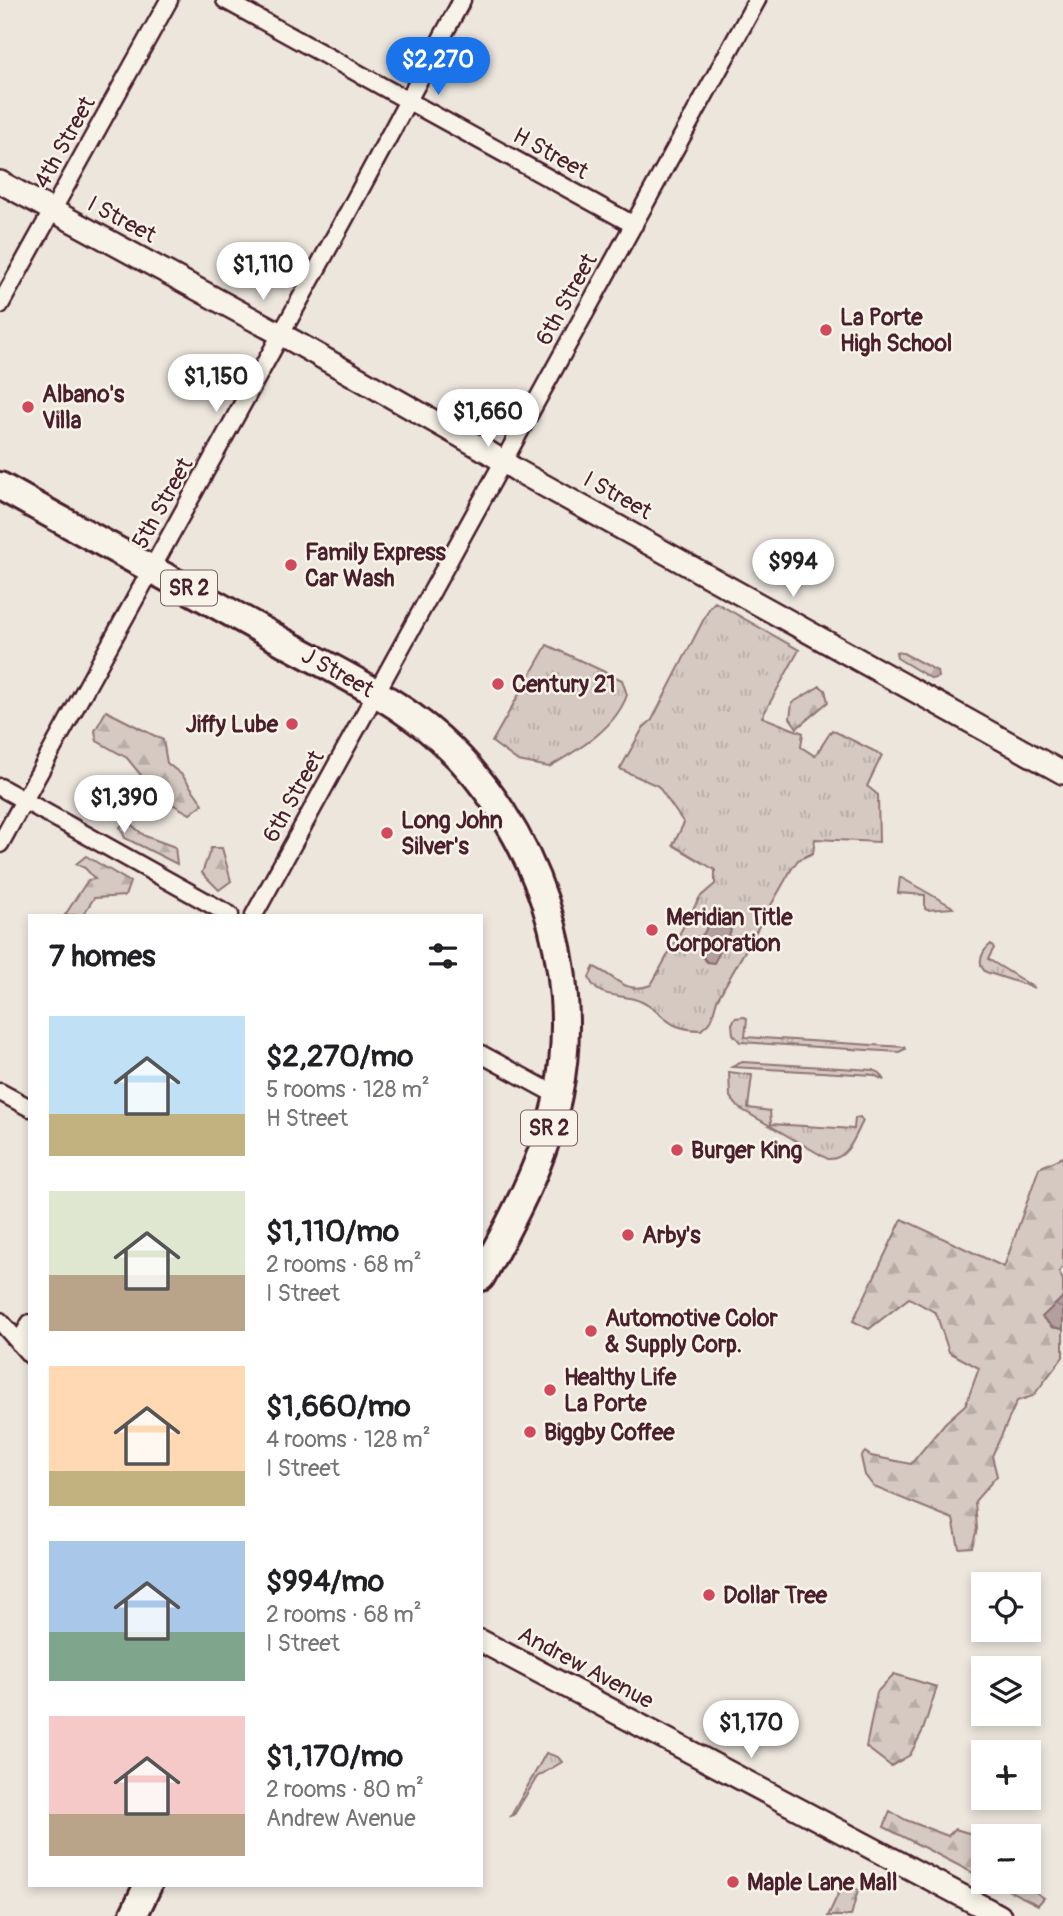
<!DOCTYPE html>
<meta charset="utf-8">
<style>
:root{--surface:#fff;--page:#f6f6f6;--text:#202124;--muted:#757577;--accent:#1a73e8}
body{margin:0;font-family:Pangolin,sans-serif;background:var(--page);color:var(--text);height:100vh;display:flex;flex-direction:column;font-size:26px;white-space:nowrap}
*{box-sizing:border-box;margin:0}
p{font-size:23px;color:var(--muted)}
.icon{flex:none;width:38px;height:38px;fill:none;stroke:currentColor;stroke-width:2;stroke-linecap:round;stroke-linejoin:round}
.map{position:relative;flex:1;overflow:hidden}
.panel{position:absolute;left:28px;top:914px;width:455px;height:973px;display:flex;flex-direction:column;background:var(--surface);border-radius:0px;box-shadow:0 4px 10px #0003}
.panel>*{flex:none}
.tools{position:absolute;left:971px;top:1572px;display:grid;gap:14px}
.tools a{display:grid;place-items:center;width:70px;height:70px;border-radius:0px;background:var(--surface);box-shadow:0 4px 10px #0003;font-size:35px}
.price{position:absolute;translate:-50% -60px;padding:0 16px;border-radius:24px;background:#fff;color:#222;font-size:23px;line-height:46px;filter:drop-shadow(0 2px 4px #0008)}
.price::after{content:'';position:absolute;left:50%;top:42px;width:21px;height:16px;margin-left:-10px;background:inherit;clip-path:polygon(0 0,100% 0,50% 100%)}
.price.on{background:var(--accent);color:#fff}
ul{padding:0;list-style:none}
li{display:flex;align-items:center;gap:21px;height:175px;padding:0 21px}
li span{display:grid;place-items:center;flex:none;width:196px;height:140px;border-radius:0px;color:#555}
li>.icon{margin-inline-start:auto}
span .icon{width:84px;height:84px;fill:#fffc;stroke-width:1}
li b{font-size:30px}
h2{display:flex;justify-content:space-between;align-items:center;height:84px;padding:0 21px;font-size:30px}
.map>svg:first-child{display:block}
.grass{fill:url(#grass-tufts);stroke:#907476;stroke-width:2}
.forest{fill:url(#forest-firs);stroke:#907476;stroke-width:2}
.water{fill:url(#water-ripples);stroke:#896c6f;stroke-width:2}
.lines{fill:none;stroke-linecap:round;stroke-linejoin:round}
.minor-casing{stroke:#4a1f2b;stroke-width:21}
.tertiary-casing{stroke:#4a1f2b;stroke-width:26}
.primary-casing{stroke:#4a1f2b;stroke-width:32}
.minor{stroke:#f7f3e8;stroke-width:16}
.tertiary{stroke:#f7f3e8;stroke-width:21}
.primary{stroke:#f7f3e8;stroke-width:26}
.poi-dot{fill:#d1495b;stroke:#f7f3e8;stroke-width:2.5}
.labels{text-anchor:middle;stroke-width:5;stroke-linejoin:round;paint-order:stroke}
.shield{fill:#f7f3e8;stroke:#7e5f64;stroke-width:2}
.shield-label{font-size:21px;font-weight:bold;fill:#4a1f2b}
.street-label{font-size:23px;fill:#4a1f2b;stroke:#f7f3e8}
.poi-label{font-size:23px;font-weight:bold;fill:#4a1f2b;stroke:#f7f3e8;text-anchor:start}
</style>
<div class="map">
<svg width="1063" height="1916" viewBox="0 0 1063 1916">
<defs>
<pattern id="grass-tufts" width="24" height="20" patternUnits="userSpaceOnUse" patternTransform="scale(1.75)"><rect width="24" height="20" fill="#d5c9c2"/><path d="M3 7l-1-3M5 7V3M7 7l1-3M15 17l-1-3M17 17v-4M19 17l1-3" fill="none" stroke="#b8aca7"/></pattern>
<pattern id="forest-firs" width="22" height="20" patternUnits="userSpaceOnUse" patternTransform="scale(1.75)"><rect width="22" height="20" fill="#d5c9c2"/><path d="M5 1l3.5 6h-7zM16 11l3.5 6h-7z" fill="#b8aca7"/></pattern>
<pattern id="water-ripples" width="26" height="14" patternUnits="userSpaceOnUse" patternTransform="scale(1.75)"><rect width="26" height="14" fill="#b39f9d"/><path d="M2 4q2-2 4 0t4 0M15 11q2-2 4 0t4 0" fill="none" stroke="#948180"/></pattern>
</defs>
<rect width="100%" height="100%" fill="#ece6dd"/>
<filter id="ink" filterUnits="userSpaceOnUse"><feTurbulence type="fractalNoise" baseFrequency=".0143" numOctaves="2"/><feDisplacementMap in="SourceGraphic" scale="14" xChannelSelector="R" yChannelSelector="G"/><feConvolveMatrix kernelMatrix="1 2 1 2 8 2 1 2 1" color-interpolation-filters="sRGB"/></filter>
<g filter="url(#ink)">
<path class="grass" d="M 715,602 L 799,650 L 762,717 L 803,733 L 801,747 L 815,756 L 832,730 L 882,755 L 867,786 L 878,795 L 879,842 L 815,839 L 813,853 L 798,860 L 791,870 L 717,1000 L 711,1021 L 701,1030 C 664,1029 668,1015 642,1002 C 623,992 596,1001 589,977 L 594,967 C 616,976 624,995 651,985 L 700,897 L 715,884 L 715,870 L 673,845 L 684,823 L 658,786 L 620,769 L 643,728 L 652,720 L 710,607 Z
M 547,645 L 622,680 L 627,695 C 615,729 579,749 549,767 L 518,761 L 492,742 Z
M 900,877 L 951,906 L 953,908 L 927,910 L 925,909 L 925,895 L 898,893 Z
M 991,944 L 994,948 L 988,959 L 1035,988 L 986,972 C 976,964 982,951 991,944 Z
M 745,1017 L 747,1019 L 745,1037 L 904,1047 L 905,1049 L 899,1052 L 740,1042 L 733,1034 L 732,1024 L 735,1018 Z
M 742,1062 L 873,1070 L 879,1073 L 884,1080 L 874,1075 L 732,1067 Z
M 729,1072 L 752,1075 L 748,1108 L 770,1111 L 771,1124 L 854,1129 L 855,1118 L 860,1117 L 863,1121 C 855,1136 848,1160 828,1159 L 739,1108 L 730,1097 Z
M 546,1753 L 558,1757 L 562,1762 L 537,1777 L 514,1815 L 511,1816 Z"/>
<path class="forest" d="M 896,652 L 903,653 L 937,671 L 938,677 L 932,679 L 897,658 Z
M 820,686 L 825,690 L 828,702 L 797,728 L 790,718 L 792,703 Z
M 106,711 L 163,740 L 167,763 L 182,775 L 203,804 L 190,814 L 158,796 L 127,758 L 97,741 L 95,731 Z
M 127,821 L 145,836 L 175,847 L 177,864 L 125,838 L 120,827 Z
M 211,848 L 222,848 L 231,881 L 219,890 L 202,873 Z
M 86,856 L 130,882 L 125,896 L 94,898 L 83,915 L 65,915 L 88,880 L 95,879 L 85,868 L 76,864 Z
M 1063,1157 L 1063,1266 L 1059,1272 L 1063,1280 L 1063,1297 L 1043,1317 L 1052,1327 L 1063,1329 L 1063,1357 L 1033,1396 L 1017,1401 L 992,1456 L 997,1476 L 975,1501 L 977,1529 L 972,1547 L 959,1548 L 953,1519 L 874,1487 L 865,1475 L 861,1457 L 865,1452 L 871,1456 L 911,1464 L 945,1423 L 966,1404 L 979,1368 L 949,1352 L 936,1313 L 909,1298 L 869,1329 L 853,1321 L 902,1219 L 1004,1267 L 1039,1168 Z
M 894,1674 L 937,1687 L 923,1730 L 910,1755 L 891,1766 L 866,1747 L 877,1692 Z
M 890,1811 L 906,1820 L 948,1836 L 955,1829 L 975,1835 L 983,1841 L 980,1853 L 983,1855 L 983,1878 L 884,1827 Z
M 844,1881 L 858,1890 L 851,1916 L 828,1916 Z
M 990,1881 L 1020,1881 L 1044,1898 L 1038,1905 Z"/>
<path class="water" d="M 712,920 L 727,923 L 731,931 L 714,963 L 707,962 C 695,949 702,933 712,920 Z
M 1063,1297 L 1063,1329 L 1052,1327 L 1042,1317 Z"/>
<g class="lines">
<defs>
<path id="minor" d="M 225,0 L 634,225
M 0,305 L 169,0
M 0,787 L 230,915
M 0,844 L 345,218 L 462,0
M 254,915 L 757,0
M 481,1054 L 558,1096
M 0,1092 L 30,1108
M 0,1321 L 30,1355
M 19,1343 L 30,1323"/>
<path id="tertiary" d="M 0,182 L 295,342 L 488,452 L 518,471 L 1063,773
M 481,1641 L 1000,1916"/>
<path id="primary" d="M 0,486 C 95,539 191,590 285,643 C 338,672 394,698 440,739 C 536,825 584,968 558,1095 C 545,1160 513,1219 481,1277
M 133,1916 L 148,1885"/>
</defs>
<use href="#minor" class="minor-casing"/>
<use href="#tertiary" class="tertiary-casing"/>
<use href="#primary" class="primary-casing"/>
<use href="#minor" class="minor"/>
<use href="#tertiary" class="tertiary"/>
<use href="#primary" class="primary"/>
</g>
</g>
<g class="poi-dot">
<circle cx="826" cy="330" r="7"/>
<circle cx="28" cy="407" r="7"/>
<circle cx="291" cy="565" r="7"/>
<circle cx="498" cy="684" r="7"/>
<circle cx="292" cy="724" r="7"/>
<circle cx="387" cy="833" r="7"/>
<circle cx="652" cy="930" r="7"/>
<circle cx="677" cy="1150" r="7"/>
<circle cx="628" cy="1235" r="7"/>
<circle cx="591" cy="1331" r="7"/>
<circle cx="550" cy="1390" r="7"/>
<circle cx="530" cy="1432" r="7"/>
<circle cx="709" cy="1595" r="7"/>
<circle cx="733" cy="1882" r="7"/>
</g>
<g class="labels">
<g class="shield">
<rect x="161" y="570.5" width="56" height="35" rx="5"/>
<rect x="521" y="1110.5" width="56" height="35" rx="5"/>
</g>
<g class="shield-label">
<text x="189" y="595">SR 2</text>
<text x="549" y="1135">SR 2</text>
</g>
<g class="street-label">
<text transform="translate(64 142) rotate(-61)" y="8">4th Street</text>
<text transform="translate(551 153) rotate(29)" y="8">H Street</text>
<text transform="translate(122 219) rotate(28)" y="8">I Street</text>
<text transform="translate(566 299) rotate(-61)" y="8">6th Street</text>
<text transform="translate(618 495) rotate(29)" y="8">I Street</text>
<text transform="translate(162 503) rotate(-61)" y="8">5th Street</text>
<text transform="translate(338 672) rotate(29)" y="8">J Street</text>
<text transform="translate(293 796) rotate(-61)" y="8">6th Street</text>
<text transform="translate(586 1667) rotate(28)" y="8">Andrew Avenue</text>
</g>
<g class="poi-label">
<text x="840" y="325">La Porte<tspan x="840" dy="26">High School</tspan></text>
<text x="42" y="402">Albano's<tspan x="42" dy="26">Villa</tspan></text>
<text x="305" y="560">Family Express<tspan x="305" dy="26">Car Wash</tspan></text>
<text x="512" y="692">Century 21</text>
<text x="278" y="732" text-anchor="end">Jiffy Lube</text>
<text x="401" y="828">Long John<tspan x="401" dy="26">Silver's</tspan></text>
<text x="666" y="925">Meridian Title<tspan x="666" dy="26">Corporation</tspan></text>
<text x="691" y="1158">Burger King</text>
<text x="642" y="1243">Arby's</text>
<text x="605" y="1326">Automotive Color<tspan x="605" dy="26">&amp; Supply Corp.</tspan></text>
<text x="564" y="1385">Healthy Life<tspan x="564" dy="26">La Porte</tspan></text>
<text x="544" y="1440">Biggby Coffee</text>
<text x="723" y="1603">Dollar Tree</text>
<text x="747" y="1890">Maple Lane Mall</text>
</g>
</g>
</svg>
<div class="tools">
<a><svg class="icon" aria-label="locate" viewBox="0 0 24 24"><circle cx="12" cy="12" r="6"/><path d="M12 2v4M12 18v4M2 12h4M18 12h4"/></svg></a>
<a><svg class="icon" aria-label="layers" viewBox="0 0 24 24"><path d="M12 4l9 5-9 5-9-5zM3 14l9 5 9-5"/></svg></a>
<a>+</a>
<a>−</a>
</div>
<b class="price on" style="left:438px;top:97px">$2,270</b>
<b class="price" style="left:263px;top:302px">$1,110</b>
<b class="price" style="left:216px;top:414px">$1,150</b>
<b class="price" style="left:488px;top:449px">$1,660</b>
<b class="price" style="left:793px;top:599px">$994</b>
<b class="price" style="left:124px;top:835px">$1,390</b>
<b class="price" style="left:751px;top:1760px">$1,170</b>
<section class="panel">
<h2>7 homes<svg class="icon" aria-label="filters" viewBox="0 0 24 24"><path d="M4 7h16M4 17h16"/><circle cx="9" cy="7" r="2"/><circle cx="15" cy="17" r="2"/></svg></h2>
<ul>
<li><span style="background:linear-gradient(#bfe0f5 70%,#c2b280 0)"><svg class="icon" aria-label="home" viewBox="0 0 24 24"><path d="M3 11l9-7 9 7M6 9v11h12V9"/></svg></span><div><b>$2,270/mo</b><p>5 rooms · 128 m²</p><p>H Street</p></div></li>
<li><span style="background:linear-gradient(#dfe7d0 60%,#b9a48a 0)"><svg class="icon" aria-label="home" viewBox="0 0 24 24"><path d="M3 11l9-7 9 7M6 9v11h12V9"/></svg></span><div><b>$1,110/mo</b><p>2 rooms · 68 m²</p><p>I Street</p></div></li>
<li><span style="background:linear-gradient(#ffd9b3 75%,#c2b280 0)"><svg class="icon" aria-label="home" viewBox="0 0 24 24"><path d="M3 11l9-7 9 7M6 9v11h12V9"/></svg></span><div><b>$1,660/mo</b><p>4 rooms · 128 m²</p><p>I Street</p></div></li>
<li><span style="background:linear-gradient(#a9c7e8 65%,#7fa58c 0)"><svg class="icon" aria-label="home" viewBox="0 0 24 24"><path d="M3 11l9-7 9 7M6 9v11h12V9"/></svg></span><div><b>$994/mo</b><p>2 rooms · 68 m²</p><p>I Street</p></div></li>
<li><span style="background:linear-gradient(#f6c9c9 70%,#b9a48a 0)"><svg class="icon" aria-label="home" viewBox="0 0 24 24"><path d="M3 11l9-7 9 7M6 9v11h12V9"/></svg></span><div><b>$1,170/mo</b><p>2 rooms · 80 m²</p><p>Andrew Avenue</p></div></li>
</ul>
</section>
</div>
